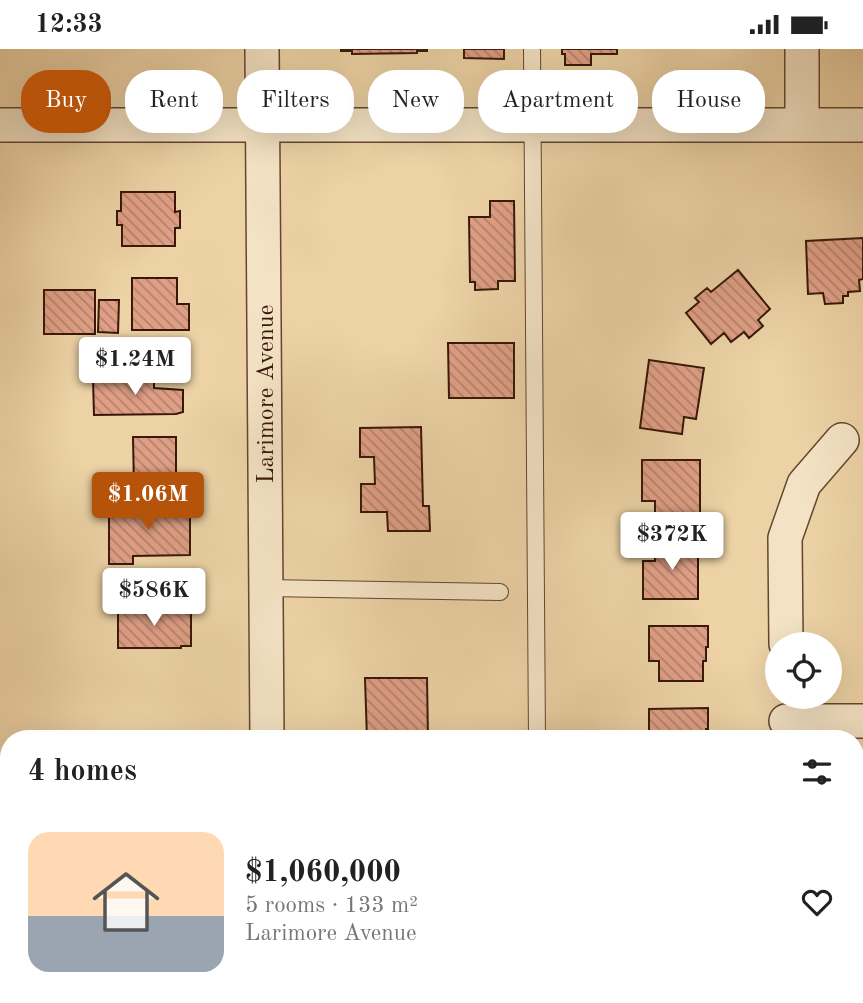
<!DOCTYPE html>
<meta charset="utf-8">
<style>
:root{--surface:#fff;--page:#f2f2f2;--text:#222;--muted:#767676;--line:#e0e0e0;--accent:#b45309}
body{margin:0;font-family:"Old Standard TT",serif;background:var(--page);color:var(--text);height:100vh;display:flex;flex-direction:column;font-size:26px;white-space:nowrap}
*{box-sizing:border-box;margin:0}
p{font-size:23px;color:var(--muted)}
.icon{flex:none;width:38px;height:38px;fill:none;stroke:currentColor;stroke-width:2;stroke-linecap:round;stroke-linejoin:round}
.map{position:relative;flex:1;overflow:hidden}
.side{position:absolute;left:0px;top:681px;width:864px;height:275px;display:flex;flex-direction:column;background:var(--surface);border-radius:28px 28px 0 0;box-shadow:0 7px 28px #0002}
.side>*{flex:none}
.banner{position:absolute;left:21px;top:21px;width:822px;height:63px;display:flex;gap:14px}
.tools{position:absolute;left:765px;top:583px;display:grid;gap:14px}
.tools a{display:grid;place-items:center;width:77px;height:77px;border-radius:50%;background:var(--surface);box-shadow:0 7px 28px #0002;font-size:35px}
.price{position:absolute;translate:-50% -60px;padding:0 16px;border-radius:7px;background:#fff;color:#222;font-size:23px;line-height:46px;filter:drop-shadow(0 2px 4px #0008)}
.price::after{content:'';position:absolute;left:50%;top:42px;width:21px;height:16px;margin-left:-10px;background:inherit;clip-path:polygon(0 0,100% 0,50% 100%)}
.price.selected{background:var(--accent);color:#fff}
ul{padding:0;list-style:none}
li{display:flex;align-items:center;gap:21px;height:175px;padding:0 28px}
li+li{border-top:2px solid var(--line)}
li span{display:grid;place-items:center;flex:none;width:196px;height:140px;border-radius:21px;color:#555}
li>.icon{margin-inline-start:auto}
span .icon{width:84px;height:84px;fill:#fffc;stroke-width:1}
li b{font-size:30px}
h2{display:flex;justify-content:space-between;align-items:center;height:84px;padding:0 28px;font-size:30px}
.tag{padding:0 24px;border-radius:28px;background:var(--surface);box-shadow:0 7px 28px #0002;font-size:24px;line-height:63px}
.tag.selected{background:var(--accent);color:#fff}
.status{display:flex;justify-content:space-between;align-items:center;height:49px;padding:0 35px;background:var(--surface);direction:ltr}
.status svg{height:19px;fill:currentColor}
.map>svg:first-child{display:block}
.building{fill:url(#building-back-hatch);stroke:#391809;stroke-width:2}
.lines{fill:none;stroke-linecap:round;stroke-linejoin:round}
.lane-casing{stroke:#664630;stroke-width:18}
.street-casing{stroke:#664630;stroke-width:36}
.lane{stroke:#f3e2c4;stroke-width:16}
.street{stroke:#f3e2c4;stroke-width:33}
.labels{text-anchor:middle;stroke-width:6;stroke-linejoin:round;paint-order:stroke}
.street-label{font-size:24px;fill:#391809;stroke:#f3e2c4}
</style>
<div class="status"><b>12:33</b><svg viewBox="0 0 49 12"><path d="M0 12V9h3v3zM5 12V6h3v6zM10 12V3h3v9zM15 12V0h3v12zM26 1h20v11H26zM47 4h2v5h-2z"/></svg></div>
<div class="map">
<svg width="863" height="954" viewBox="0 0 863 954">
<defs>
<pattern id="building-back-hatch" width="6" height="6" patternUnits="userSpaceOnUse" patternTransform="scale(1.75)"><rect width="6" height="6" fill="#df9f86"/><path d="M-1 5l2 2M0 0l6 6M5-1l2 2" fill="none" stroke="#b6816c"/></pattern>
</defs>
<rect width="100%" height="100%" fill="#ecd2a5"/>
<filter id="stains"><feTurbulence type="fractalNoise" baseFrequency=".00286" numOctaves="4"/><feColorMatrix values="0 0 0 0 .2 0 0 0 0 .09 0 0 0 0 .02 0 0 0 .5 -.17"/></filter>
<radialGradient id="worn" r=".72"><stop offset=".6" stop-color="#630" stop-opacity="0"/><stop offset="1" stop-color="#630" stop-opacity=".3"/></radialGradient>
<path class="building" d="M 341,0 L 427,0 L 427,2 L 417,2 L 417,4 L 352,5 L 352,2 L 341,2 Z
M 464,0 L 504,0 L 504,10 L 464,9 Z
M 562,0 L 617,0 L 617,5 L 591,5 L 591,16 L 565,16 L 565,5 L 562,5 Z
M 121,143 L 175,143 L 175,163 L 180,162 L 180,179 L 175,179 L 175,197 L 122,197 L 122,176 L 117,176 L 117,162 L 121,162 Z
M 490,152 L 514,152 L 515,232 L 498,232 L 498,240 L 475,241 L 475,233 L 470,233 L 469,168 L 490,168 Z
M 863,189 L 863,230 L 859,231 L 860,242 L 848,243 L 848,247 L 843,247 L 843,254 L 825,255 L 823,244 L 808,245 L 806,192 Z
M 738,221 L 770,260 L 758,271 L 763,277 L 749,289 L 744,283 L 731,293 L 724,284 L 711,295 L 686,264 L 699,253 L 695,249 L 707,239 L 711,243 Z
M 132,229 L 177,229 L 177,255 L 189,255 L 189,281 L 132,281 Z
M 44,241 L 95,241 L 95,285 L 44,285 Z
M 99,251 L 119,251 L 118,284 L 98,283 Z
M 448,294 L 514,294 L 514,349 L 449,349 Z
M 649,311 L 704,319 L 696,370 L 684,368 L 682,385 L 640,379 Z
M 126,326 L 154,326 L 154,339 L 183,341 L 183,363 L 176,365 L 94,366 L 93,330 L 126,329 Z
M 421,378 L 423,457 L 429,457 L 430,482 L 388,482 L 387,463 L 361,463 L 361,435 L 375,435 L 374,408 L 360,408 L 360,379 Z
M 133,388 L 176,388 L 176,438 L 134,438 Z
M 642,411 L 700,411 L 700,467 L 655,467 L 655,452 L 642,452 Z
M 190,456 L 190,506 L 133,507 L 133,515 L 109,515 L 109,457 Z
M 655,494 L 698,494 L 698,550 L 643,550 L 643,512 L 655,512 Z
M 118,558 L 181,558 L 181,561 L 191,561 L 191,597 L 181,597 L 181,599 L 118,599 Z
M 649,577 L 708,577 L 708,598 L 706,598 L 706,612 L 703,612 L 703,632 L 659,632 L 659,612 L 649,612 Z
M 365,629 L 427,629 L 428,690 L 367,690 Z
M 708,659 L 708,680 L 706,680 L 706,690 L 649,690 L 649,660 Z
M 862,763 L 863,763 L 863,849 L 856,849 L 856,784 L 862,784 Z
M 367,947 L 429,947 L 429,954 L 367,954 Z
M 662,947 L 705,947 L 706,954 L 662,954 Z"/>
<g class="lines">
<defs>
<path id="lane" d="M 532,0 L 537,690
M 266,539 L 500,543
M 539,947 L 539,954"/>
<path id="street" d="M 262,0 L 267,690
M 802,0 L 802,76
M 0,76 L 863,76
M 786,595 L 785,489 L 804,435 L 842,391
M 786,672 L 863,672
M 268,947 L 268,954
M 788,947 L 788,954"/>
</defs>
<use href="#lane" class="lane-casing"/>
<use href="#street" class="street-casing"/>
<use href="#lane" class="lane"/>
<use href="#street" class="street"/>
</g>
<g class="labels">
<g class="street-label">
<text transform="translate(265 345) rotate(-90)" y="8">Larimore Avenue</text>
</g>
</g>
<rect width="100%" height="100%" filter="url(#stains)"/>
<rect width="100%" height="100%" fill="url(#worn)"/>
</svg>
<div class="tools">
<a><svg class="icon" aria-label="locate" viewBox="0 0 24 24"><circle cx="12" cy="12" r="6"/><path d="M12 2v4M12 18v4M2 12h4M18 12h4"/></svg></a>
</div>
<b class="price" style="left:135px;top:348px">$1.24M</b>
<b class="price selected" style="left:148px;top:483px">$1.06M</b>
<b class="price" style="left:672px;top:523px">$372K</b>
<b class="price" style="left:154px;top:579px">$586K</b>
<div class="banner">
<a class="tag selected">Buy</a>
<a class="tag">Rent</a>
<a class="tag">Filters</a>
<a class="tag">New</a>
<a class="tag">Apartment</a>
<a class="tag">House</a>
</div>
<section class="side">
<h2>4 homes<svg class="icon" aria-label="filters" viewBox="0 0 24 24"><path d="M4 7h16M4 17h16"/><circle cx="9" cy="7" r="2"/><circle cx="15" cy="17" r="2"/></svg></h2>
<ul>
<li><span style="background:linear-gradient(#ffd9b3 60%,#9aa5b1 0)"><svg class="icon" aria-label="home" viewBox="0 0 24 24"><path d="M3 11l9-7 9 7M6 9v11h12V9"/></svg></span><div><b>$1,060,000</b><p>5 rooms · 133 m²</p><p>Larimore Avenue</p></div><svg class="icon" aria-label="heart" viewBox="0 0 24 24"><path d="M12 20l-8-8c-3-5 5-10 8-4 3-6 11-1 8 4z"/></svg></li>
</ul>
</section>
</div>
